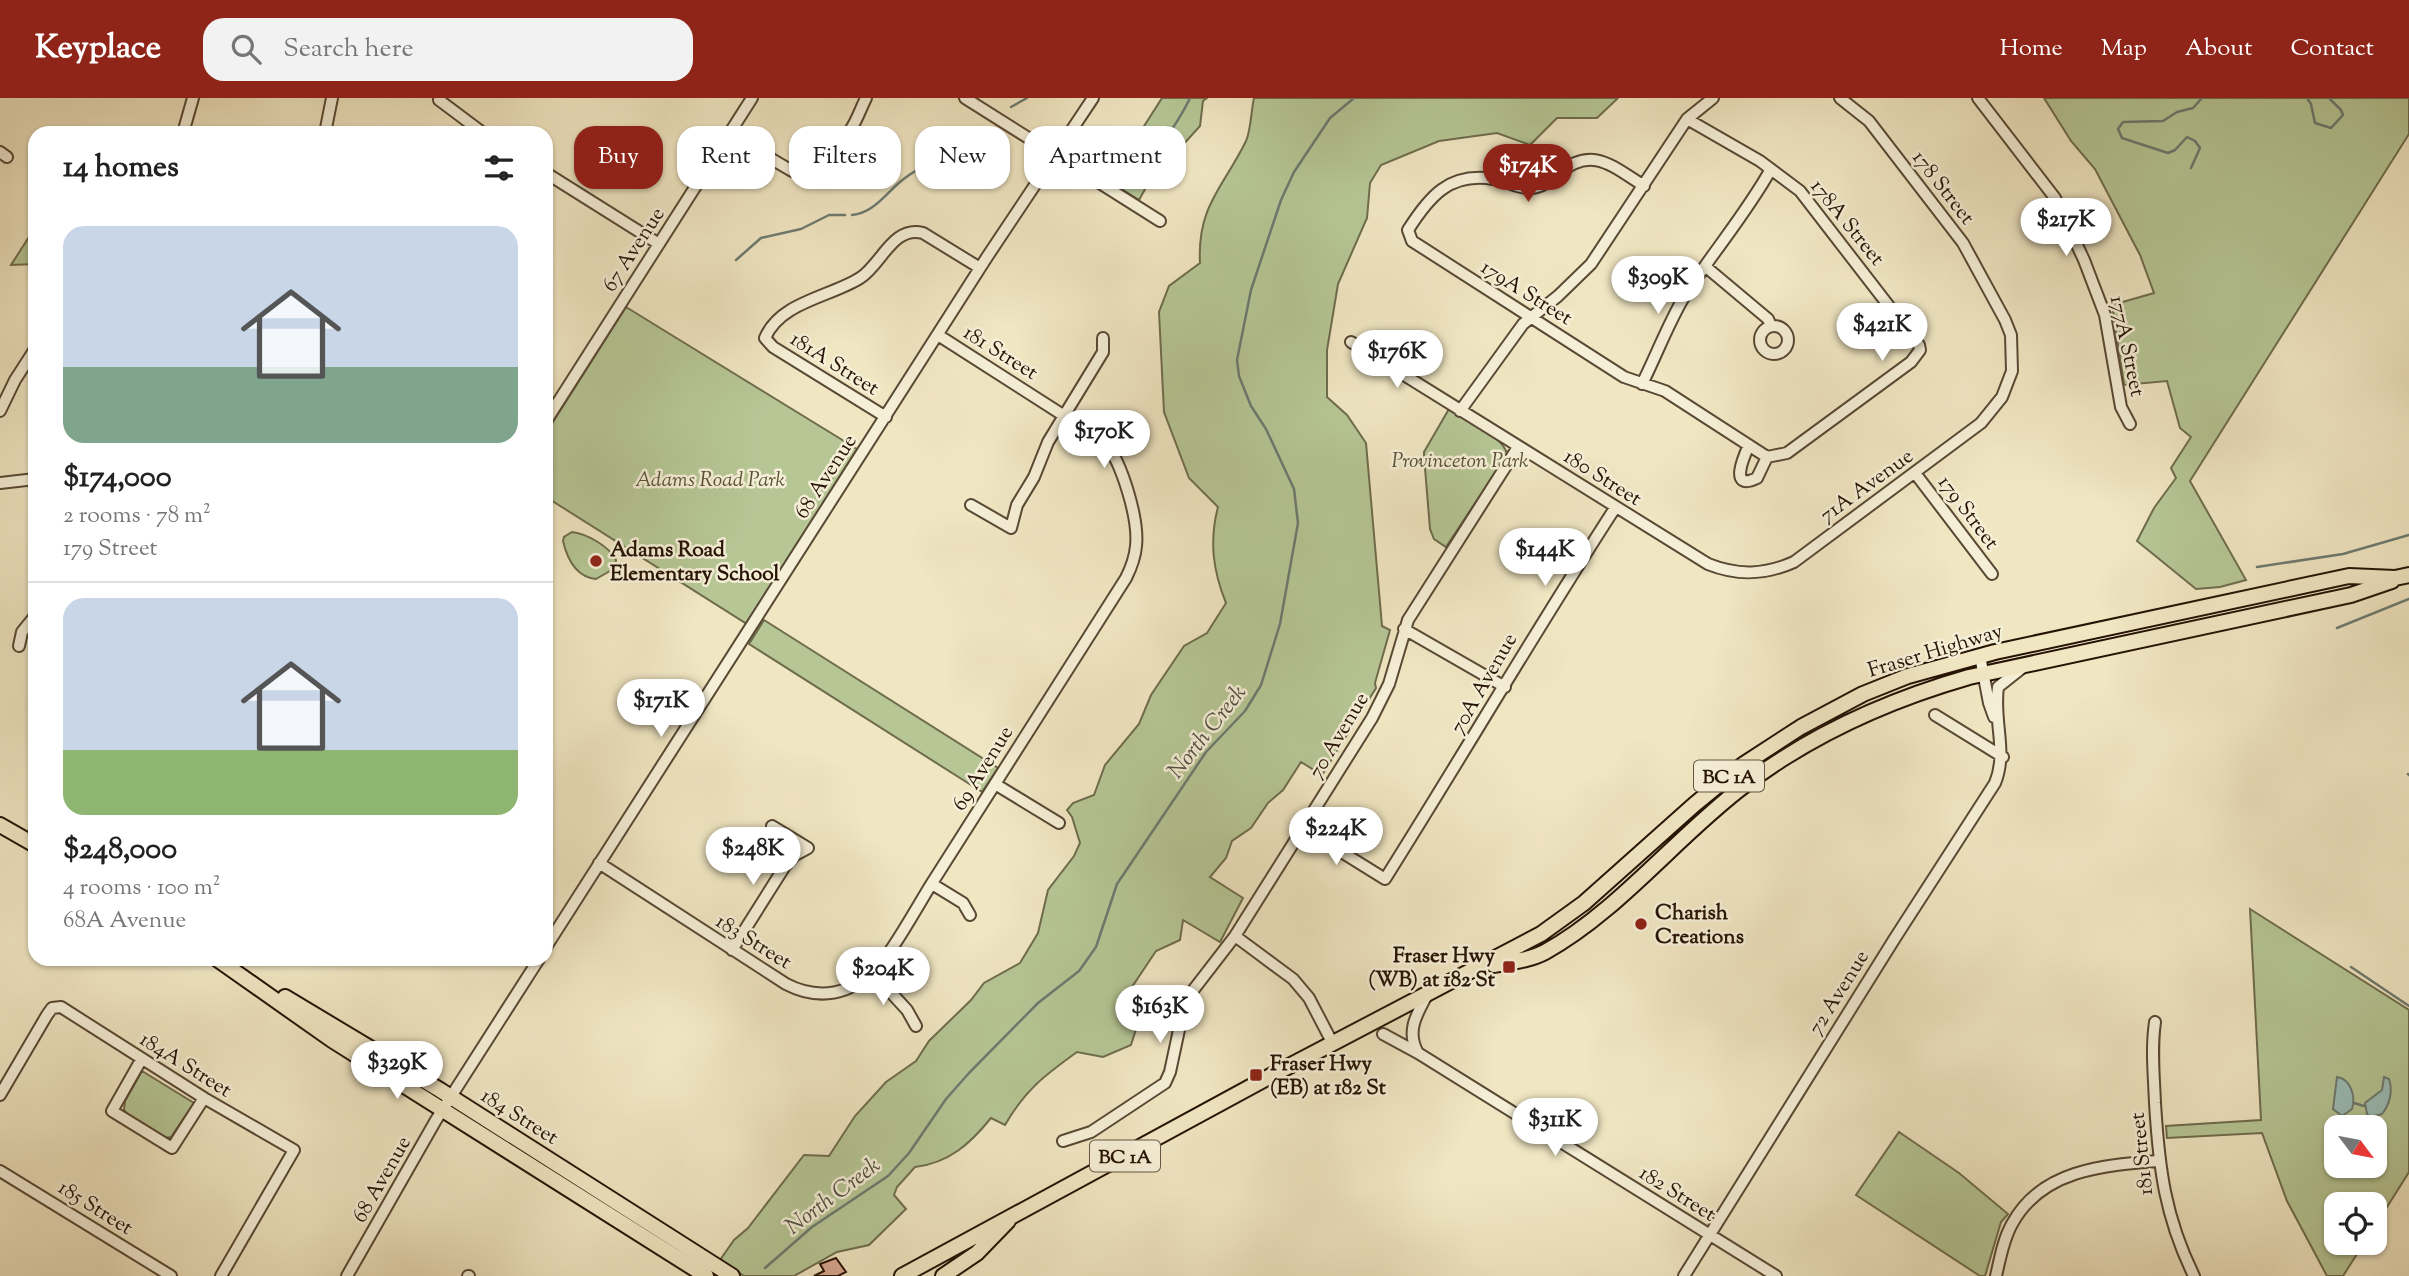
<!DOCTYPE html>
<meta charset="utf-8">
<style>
:root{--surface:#fff;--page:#f2f2f2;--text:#222;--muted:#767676;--line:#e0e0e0;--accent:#8f2418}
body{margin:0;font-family:"Sorts Mill Goudy",serif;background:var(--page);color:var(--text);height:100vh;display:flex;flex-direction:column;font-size:26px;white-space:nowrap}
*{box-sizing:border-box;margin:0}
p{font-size:23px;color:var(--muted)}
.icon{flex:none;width:38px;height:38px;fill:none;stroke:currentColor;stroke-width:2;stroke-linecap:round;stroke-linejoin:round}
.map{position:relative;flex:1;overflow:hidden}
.drawer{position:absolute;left:28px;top:28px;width:525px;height:840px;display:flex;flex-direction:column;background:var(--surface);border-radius:21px;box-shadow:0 2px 5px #0004}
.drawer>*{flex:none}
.guide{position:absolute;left:574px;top:28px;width:665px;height:63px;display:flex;gap:14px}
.needle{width:46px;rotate:122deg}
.tools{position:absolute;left:2324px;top:1017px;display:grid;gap:14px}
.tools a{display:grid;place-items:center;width:63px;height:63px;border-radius:14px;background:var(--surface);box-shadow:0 2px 5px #0004;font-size:35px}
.price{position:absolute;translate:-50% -60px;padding:0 16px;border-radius:24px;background:#fff;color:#222;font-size:23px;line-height:46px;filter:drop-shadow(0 2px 4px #0008)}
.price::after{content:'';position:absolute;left:50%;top:42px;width:21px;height:16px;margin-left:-10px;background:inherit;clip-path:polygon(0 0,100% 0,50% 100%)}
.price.on{background:var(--accent);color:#fff}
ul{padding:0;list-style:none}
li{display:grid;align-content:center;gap:14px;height:371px;padding:0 35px}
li+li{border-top:2px solid var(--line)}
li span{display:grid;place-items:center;height:217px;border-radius:21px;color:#555}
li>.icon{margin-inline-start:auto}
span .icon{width:126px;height:126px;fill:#fffc;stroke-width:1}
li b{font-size:30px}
h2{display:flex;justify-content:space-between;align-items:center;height:84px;padding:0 35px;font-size:30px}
.chip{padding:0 24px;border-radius:21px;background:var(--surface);box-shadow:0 2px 5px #0004;font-size:24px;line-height:63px}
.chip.on{background:var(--accent);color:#fff}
header{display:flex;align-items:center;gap:42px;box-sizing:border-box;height:98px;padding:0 35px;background:var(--accent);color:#fff}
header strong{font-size:33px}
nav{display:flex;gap:38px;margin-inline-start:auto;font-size:24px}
.search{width:490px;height:63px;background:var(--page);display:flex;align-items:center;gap:18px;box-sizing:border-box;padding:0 24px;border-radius:21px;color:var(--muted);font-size:26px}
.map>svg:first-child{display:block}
.green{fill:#b6c695;stroke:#6e6c4d;stroke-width:2;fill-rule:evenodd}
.water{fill:#9bbeb8;stroke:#6c7a70;stroke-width:2}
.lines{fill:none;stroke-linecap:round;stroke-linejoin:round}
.stream{stroke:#6c7a70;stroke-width:2.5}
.building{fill:#d9a891;stroke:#261305;stroke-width:2}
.minor-casing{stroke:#584834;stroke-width:14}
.major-casing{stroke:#261305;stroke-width:18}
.minor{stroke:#f5efd7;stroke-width:10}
.major{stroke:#f0e6c2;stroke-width:14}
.poi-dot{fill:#8f2418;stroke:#f5efd7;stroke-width:2.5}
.labels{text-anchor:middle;stroke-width:5;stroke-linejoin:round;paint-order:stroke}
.shield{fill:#f5efd7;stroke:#645544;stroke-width:2}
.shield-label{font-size:19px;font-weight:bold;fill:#261305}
.street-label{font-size:21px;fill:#261305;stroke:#f5efd7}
.park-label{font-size:21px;font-style:italic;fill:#585237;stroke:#f5efd7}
.poi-label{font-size:21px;font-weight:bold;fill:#261305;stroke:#f5efd7;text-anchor:start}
.water-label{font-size:23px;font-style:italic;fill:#4f4f44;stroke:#f5efd7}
</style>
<header>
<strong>Keyplace</strong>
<div class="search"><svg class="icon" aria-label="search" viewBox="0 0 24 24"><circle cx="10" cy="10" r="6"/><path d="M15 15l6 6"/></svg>Search here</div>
<nav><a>Home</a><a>Map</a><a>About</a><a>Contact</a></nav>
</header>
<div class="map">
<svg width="2409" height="1178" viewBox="0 0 2409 1178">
<rect width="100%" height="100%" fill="#f0e6c2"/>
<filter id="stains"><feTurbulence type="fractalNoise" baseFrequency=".00286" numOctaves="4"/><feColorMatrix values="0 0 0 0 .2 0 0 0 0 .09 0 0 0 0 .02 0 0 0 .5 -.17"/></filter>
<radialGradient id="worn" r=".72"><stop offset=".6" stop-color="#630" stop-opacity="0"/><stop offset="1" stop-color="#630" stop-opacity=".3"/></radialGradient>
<path class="green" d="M 1162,0 L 1207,0 L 1203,3 L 1200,28 L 1173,58 L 1160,64 L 1139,102 L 1109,83 Z
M 1254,0 L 1618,0 L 1597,20 L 1557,20 L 1530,47 L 1497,35 L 1439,43 L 1381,67 L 1370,85 L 1367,120 L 1338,186 L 1327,252 L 1327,299 L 1347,317 L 1366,345 L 1382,528 L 1390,532 L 1375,585 L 1376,590 L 1322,677 L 1301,664 L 1283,692 L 1268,705 L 1251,730 L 1232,743 L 1226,760 L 1210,779 L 1243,800 L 1220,844 L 1183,822 L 1180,842 L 1156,853 L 1130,892 C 1146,909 1137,927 1131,947 L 1103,959 L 1077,954 C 1045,977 1025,992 1005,1027 L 991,1020 C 970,1046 949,1065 915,1069 L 897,1089 L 894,1097 L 906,1111 L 869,1147 L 837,1154 L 794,1178 L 744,1178 L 720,1162 L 734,1142 L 748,1130 L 804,1057 L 829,1058 L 855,1018 L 886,984 L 916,963 L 929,943 L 971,902 L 984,885 L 1020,865 L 1038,835 L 1048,792 L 1074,758 L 1080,745 L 1072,719 L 1067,712 L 1073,705 L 1094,697 L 1105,667 L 1139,626 L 1151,597 L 1184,548 L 1207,535 L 1226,505 C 1213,473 1209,443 1218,409 L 1189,380 L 1164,314 L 1159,214 L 1169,188 L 1200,165 C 1197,108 1223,90 1246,43 C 1251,32 1251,13 1254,0 Z
M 2044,0 L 2409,0 L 2409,36 L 2190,383 L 2246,482 L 2220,489 L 2196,491 L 2137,443 L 2154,410 L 2176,380 L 2171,370 L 2191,339 L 2180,330 L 2167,283 L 2124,287 L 2112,207 L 2154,195 L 2140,157 L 2095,71 L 2071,43 Z
M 34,131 L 35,166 L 11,167 Z
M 626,209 L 857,351 L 747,526 L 546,399 L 546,335 Z
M 1449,311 C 1464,320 1506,340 1507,357 L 1446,449 L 1434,441 L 1430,431 L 1424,358 L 1424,354 Z
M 572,434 C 587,436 609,448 616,462 L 615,470 L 596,481 C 576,479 567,460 563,443 L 564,439 Z
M 764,522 L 998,670 L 982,694 L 749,546 Z
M 2250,811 L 2409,912 L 2409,1074 L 2375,1128 L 2375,1106 L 2336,1106 L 2336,1144 L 2364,1145 L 2343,1178 L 2327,1178 L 2287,1103 L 2262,1035 L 2167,1040 L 2166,1028 L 2261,1022 ZM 2336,1029 L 2375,1029 L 2375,1068 L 2336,1068 Z
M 142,973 L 194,1005 L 171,1039 L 165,1040 L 129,1018 L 124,1012 L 125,1003 Z
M 1899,1034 L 1959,1075 L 2008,1116 L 2001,1124 L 1985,1178 L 1980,1178 L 1856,1097 Z"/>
<path class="water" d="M 2337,979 C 2351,981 2356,999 2352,1011 L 2342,1018 L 2333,1011 Z
M 2384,979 L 2389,981 C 2393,993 2390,1006 2382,1016 L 2370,1019 L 2367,1016 L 2365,1005 L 2382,992 Z"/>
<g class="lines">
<path class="stream" d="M 2307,0 L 2311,6 L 2315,25 L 2331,30 L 2343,17 L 2341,12 L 2329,0
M 1011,9 L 1027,0
M 2191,70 L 2200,50 L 2195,43 L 2187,39 L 2175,52 L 2168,55 L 2122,40 L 2118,31 L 2123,24 L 2163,23 L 2177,14 L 2193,10 L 2202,0
M 1132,87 C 1151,58 1175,32 1190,0
M 852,117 C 875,115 887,93 905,80 C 931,60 965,53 989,30
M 736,162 L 761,140 L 801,131 L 829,117 L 845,117
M 2257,469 L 2343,456 L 2409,437
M 2337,530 L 2409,501
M 2408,676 L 2409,677
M 2351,869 L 2409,908
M 2354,1005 L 2364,1008
M 765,1170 L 812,1129 L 888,1078 L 909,1055 L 946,1001 L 969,975 L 1038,905 L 1079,873 L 1096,849 L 1117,786 L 1206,654 L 1245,613 L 1261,587 L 1280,526 L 1298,425 L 1294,391 L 1266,331 L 1251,308 L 1239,278 L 1237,262 L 1251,192 L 1281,102 L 1294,74 L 1330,20 L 1354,0"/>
</g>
<path class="building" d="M 836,1160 L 846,1174 L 838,1178 L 814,1178 L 824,1173 L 820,1166 Z"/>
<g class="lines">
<defs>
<path id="minor" d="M 965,0 L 1160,123
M 1978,0 L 2055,100 L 2084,162 L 2105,217 L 2121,309 L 2130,326
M 439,2 L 483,35
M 1687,21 L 1760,63 L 1800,93 L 1919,247 L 1920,252 L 1911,264 L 1787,355 L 1767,359
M 183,35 L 193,0
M 325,35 L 332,0
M 729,36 L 792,73 C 808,77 841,45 851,31 C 857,22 861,10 866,0
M 0,54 L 7,59
M 546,75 L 659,146
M 1644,88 C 1612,68 1592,47 1558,76 C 1550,83 1541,90 1530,90 C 1517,91 1506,82 1493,81 C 1449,74 1429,99 1408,132 L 1412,143 L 1624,279 L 1665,293 L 1767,359
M 1706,169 L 1768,221 L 1771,228
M1760 242a14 14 0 1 1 28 0a14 14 0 1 1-28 0Z
M 1351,244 L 1708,466 C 1738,478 1765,477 1794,464 L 1981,325 L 2002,299 L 2012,273 L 2011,237 L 2005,222 L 1963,145 L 1869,23 L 1840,0
M 1642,286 C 1656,258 1668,226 1684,199 C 1712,155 1746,116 1771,71
M 0,313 L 15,282 L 35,251
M 1460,313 L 1523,226 L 1558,198 L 1591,166 L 1687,21 L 1713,0
M 886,319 L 773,249 L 765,240 C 780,204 830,199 860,180 C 881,167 893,127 923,135 L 980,170
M 546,323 L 752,0
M 1749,347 C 1744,358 1728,394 1757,380 L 1767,359
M 1915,375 L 1992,476
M 0,385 L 35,381
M 971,407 L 1011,430 L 1017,407 L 1034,379 L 1048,344 L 1103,254 L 1103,240
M 1404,531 L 1505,589
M 19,548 L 22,534 L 35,518
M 1980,558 L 1989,605 L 1994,619
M 1935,617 L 2003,659
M 995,686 L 1059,725
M 1303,730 L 1385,781 C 1463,657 1536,532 1615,410
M 599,765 L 786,886 C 815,901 843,898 869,878 C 888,863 918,807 932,785 C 997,684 1061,581 1126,480 C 1131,470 1135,460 1136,448 C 1139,421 1122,365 1105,344 L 938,237
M 932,786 L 963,805 L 970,817
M 1235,838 L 1293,881 L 1309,900 L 1333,946
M 546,849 L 987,159 L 1093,0
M 732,852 L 785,768 L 795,757 L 808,750 L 772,728
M 873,875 L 907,912 L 916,928
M 2155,924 C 2151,951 2154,978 2155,1005 C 2159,1071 2165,1119 2194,1178
M 1383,936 L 1418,955 L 1776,1178
M 1418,955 C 1406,934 1416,917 1427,897
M 141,962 L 112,1013 L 172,1050 L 204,1000
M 0,997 L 47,917 L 52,910 L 61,909 L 204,1000 L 294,1052 L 221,1178
M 1063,1043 L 1091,1034 L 1165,985 L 1170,974 L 1183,913 L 1191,895 L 1235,838 L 1372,620 L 1389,586 L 1408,522 L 1518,349
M 0,1073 L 171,1178
M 347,1178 L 436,1022 L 539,861
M 468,1178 L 469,1178
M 1684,1178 L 1895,840 L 1995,685 C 2008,654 1993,623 1998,589 L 2022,570
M 1996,1178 C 2000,1161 2003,1142 2012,1126 C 2041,1072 2103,1067 2158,1063"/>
<path id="major" d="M 0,727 L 35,747
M 217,861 L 332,942 L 706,1178
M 1494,867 C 1511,864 1530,862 1545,854 C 1618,814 1678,737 1745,687 C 1812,636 1889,602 1969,579 L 2351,497 L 2392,483
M 285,899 L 440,992 L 732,1178
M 902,1178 L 1276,975 L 1541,836 L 1584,805 L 1695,706 L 1744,666 L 1801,629 L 1863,596 L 1908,578 L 1995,554 L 2349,478 L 2395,480 L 2409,477
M 943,1178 L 977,1155 L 1008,1123"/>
</defs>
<use href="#minor" class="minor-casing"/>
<use href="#major" class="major-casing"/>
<use href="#minor" class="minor"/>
<use href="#major" class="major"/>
</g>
<g class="poi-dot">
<circle cx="596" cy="463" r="7"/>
<circle cx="1641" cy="826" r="7"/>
<rect x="1502" y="862" width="14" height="14" rx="3.5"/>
<rect x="1249" y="970" width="14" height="14" rx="3.5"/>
</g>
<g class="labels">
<g class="shield">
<rect x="1694" y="662.5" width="70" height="31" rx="5"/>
<rect x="1090" y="1042.5" width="70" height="31" rx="5"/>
</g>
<g class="shield-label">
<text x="1729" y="685">BC 1A</text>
<text x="1125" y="1065">BC 1A</text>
</g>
<g class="street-label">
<text transform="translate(1944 89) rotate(52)" y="7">178 Street</text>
<text transform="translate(1848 124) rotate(51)" y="7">178A Street</text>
<text transform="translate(633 151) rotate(-57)" y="7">67 Avenue</text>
<text transform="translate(1527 194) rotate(32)" y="7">179A Street</text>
<text transform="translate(2128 248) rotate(78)" y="7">177A Street</text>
<text transform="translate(1001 254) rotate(32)" y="7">181 Street</text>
<text transform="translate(835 265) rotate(32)" y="7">181A Street</text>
<text transform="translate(825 378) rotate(-57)" y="7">68 Avenue</text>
<text transform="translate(1603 379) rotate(32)" y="7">180 Street</text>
<text transform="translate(1866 387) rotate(-36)" y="7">71A Avenue</text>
<text transform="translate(1969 414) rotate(53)" y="7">179 Street</text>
<text transform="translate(1935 552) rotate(-17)" y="7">Fraser Highway</text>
<text transform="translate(1483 585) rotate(-60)" y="7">70A Avenue</text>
<text transform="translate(1338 637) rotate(-59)" y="7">70 Avenue</text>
<text transform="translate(982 670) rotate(-58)" y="7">69 Avenue</text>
<text transform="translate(754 843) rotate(32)" y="7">183 Street</text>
<text transform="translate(1838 894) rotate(-58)" y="7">72 Avenue</text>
<text transform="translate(186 966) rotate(32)" y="7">184A Street</text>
<text transform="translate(520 1018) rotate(32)" y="7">184 Street</text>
<text transform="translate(2141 1056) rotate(-96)" y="7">181 Street</text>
<text transform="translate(381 1081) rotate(-60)" y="7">68 Avenue</text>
<text transform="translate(1678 1095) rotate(32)" y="7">182 Street</text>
<text transform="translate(96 1109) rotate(32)" y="7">185 Street</text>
</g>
<g class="park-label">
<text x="1460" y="369">Provinceton Park</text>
<text x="710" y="388">Adams Road Park</text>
</g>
<g class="poi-label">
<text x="610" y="458">Adams Road<tspan x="610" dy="24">Elementary School</tspan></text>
<text x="1655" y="821">Charish<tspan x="1655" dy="24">Creations</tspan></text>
<text x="1495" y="864" text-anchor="end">Fraser Hwy<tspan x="1495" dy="24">(WB) at 182 St</tspan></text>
<text x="1270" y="972">Fraser Hwy<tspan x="1270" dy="24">(EB) at 182 St</tspan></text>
</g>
<g class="water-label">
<text transform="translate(1206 633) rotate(-52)" y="8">North Creek</text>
<text transform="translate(832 1097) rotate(-37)" y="8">North Creek</text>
</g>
</g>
<rect width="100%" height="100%" filter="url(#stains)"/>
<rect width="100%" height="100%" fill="url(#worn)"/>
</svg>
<div class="tools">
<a><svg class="needle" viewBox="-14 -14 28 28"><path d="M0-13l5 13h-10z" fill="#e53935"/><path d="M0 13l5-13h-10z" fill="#767676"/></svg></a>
<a><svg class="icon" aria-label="locate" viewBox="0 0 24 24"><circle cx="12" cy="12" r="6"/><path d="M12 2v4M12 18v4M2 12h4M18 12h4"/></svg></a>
</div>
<b class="price on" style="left:1528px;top:106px">$174K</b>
<b class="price" style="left:2066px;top:160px">$217K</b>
<b class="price" style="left:1658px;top:218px">$309K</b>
<b class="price" style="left:1882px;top:265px">$421K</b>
<b class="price" style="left:1397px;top:292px">$176K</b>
<b class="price" style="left:1104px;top:372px">$170K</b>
<b class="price" style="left:1545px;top:490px">$144K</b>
<b class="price" style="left:661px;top:641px">$171K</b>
<b class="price" style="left:1336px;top:769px">$224K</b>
<b class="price" style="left:753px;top:789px">$248K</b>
<b class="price" style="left:883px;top:909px">$204K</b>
<b class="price" style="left:1160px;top:947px">$163K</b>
<b class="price" style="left:397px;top:1003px">$329K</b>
<b class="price" style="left:1555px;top:1060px">$311K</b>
<div class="guide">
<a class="chip on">Buy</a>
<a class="chip">Rent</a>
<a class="chip">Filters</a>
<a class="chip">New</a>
<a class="chip">Apartment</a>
</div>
<section class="drawer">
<h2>14 homes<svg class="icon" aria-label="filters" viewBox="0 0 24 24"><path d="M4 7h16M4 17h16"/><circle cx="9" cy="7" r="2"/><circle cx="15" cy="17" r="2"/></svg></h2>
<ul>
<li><span style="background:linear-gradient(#c9d6e8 65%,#7fa58c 0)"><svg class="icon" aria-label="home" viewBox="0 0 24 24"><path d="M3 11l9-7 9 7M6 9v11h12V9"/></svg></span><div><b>$174,000</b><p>2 rooms · 78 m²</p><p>179 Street</p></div></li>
<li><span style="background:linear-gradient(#c9d6e8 70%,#8fb573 0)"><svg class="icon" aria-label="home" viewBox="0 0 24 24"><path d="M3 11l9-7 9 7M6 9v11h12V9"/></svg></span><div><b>$248,000</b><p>4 rooms · 100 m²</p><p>68A Avenue</p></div></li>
</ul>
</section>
</div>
